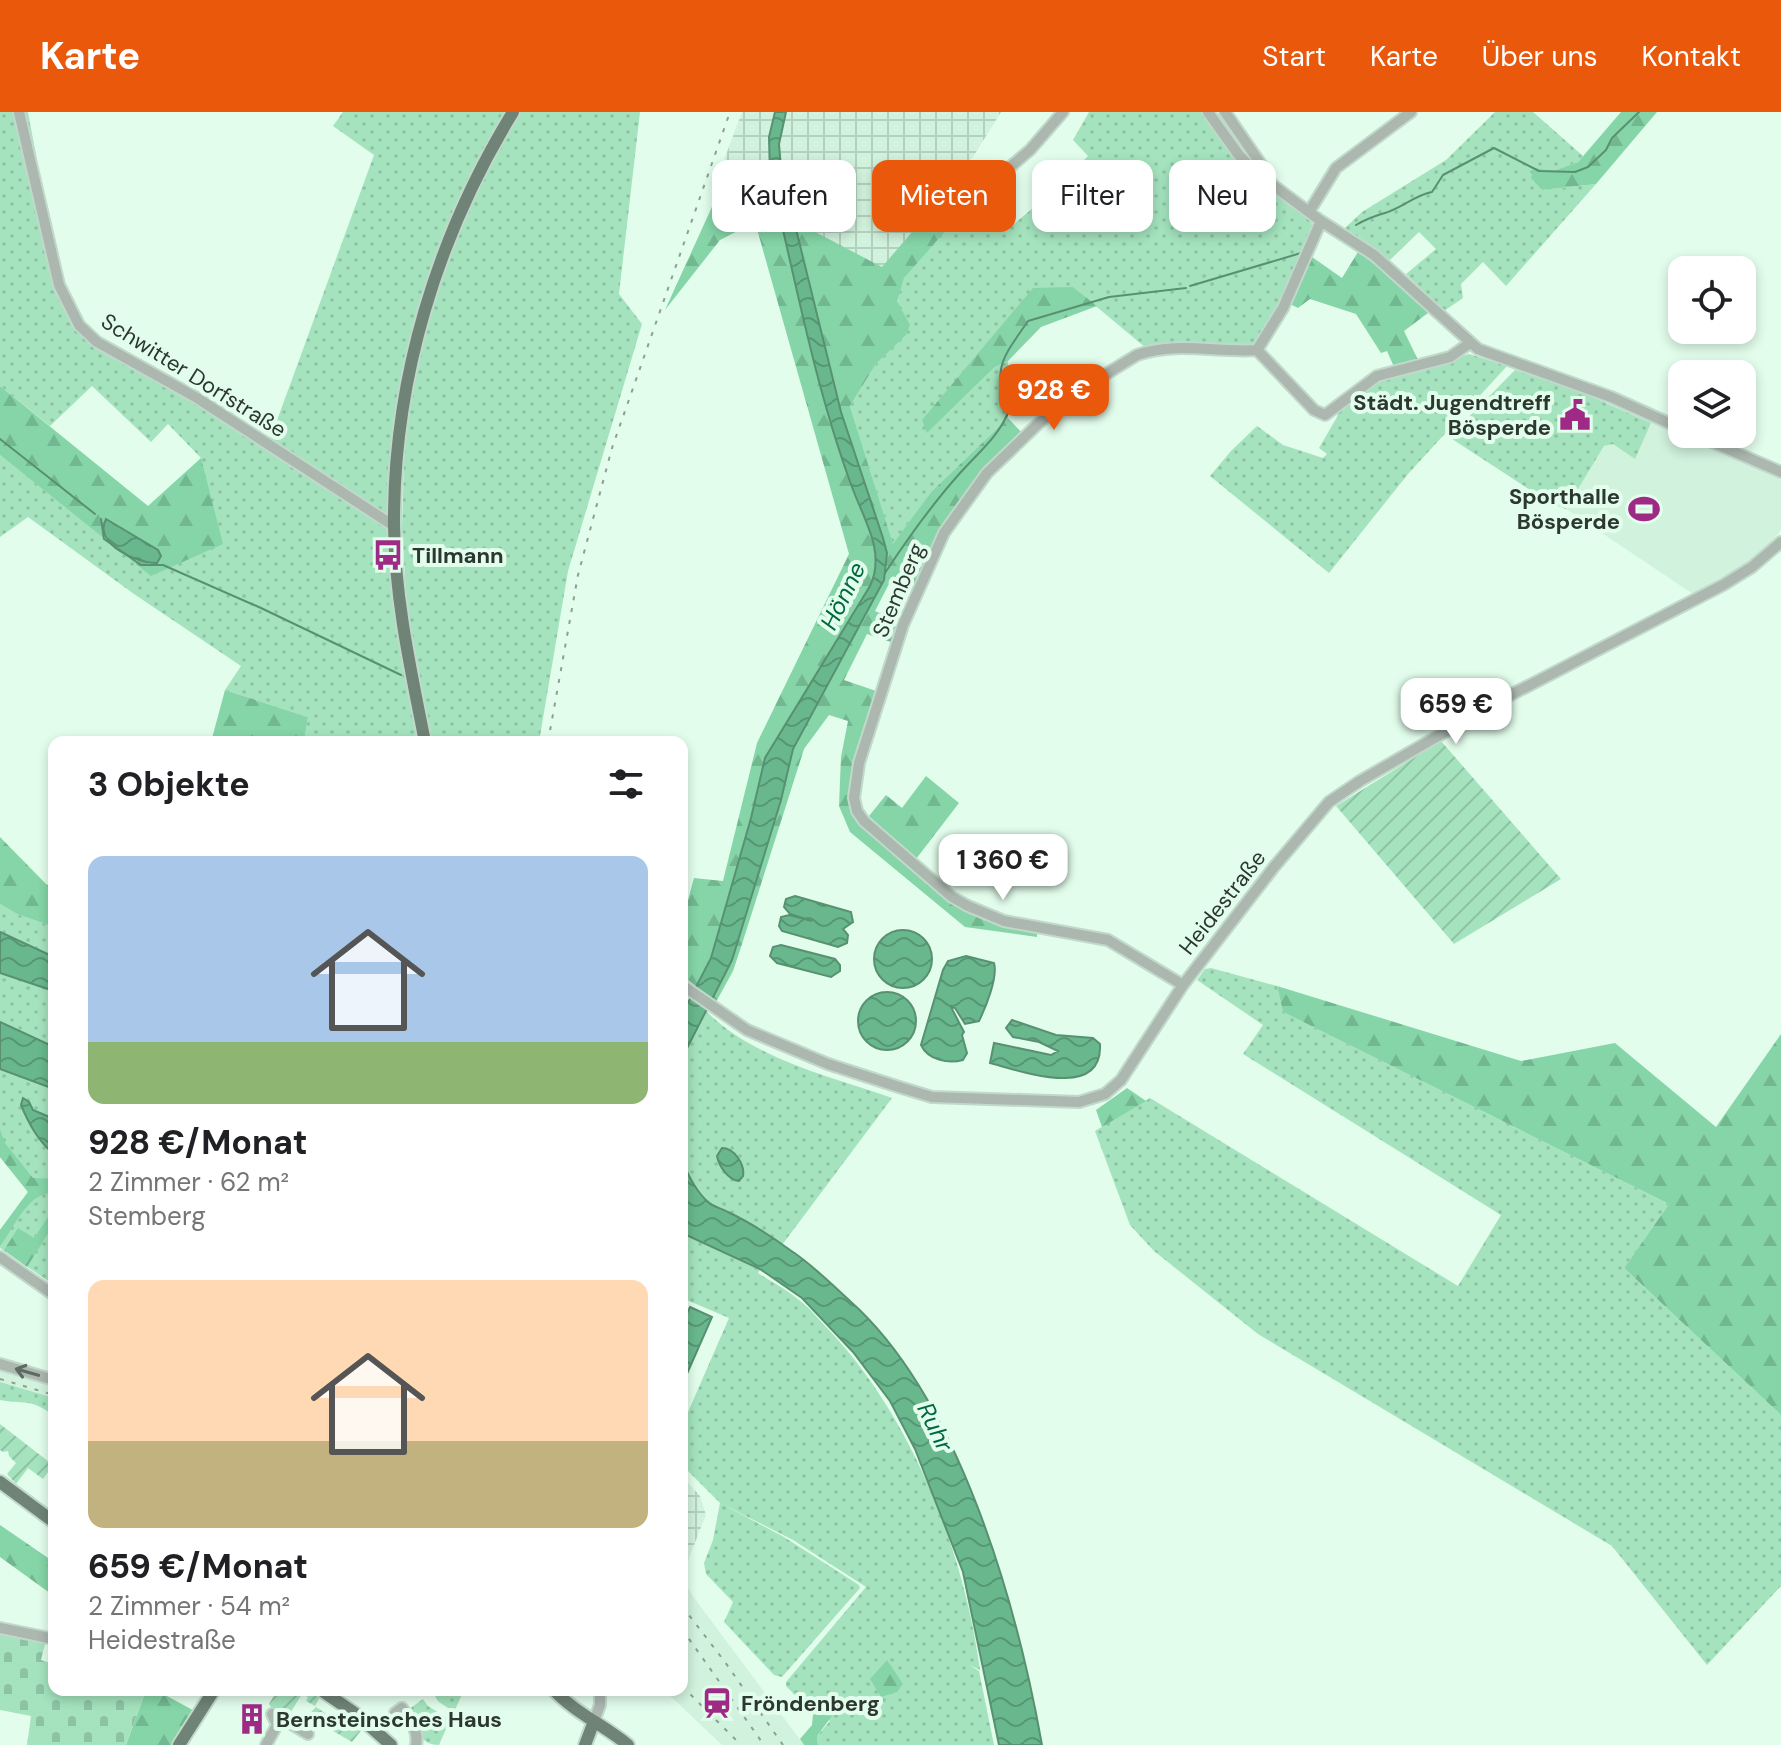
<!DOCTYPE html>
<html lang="de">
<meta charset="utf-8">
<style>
:root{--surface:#fff;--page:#f2f2f2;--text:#202124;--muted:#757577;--accent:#ea580c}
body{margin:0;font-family:"DM Sans",sans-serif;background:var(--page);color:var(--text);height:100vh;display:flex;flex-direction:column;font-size:30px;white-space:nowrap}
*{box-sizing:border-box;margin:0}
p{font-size:26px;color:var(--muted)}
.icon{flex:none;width:44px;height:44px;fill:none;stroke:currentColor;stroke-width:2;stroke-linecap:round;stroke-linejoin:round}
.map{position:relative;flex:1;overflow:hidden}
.sheet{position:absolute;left:48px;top:624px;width:640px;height:960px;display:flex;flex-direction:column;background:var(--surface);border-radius:16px;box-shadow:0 4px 12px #0003}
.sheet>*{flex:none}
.top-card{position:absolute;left:712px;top:48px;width:760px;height:72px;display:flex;gap:16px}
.controls{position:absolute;left:1668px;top:144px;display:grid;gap:16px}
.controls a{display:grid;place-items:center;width:88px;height:88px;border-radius:16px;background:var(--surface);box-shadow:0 4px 12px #0003;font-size:40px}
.price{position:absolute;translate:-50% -68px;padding:0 18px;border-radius:16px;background:#fff;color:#222;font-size:26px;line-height:52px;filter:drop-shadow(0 2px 4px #0008)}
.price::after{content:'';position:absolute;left:50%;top:48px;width:24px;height:18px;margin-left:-12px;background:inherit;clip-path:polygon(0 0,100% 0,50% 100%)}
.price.on{background:var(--accent);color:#fff}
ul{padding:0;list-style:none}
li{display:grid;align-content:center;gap:16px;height:424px;padding:0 40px}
li span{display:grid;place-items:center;height:248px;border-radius:16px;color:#555}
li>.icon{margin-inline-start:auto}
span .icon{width:144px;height:144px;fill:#fffc;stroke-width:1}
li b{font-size:34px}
h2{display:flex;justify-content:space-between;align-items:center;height:96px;padding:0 40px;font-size:34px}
.tag{padding:0 28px;border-radius:16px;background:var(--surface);box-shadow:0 4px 12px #0003;font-size:28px;line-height:72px}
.tag.on{background:var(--accent);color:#fff}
header{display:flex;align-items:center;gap:48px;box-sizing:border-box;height:112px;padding:0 40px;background:var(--accent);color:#fff}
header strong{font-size:38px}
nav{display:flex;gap:44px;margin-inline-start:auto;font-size:28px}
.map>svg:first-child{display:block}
.built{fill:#d1f2dd}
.industrial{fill:url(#industrial-grid)}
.grass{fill:url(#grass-dots)}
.forest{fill:url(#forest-firs)}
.cemetery{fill:url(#cemetery-stones)}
.garden{fill:url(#garden-furrows)}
.water{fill:url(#water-waves);stroke:#579171;stroke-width:2}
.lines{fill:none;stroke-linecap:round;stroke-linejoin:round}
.stream{stroke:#579171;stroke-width:2}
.minor-casing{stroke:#c1d9ca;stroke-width:14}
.major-casing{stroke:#c1d9ca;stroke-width:16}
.minor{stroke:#acb7b0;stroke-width:10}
.major{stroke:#6f8376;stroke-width:12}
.rail{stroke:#8c9f93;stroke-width:2;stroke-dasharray:4 8;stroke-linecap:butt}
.oneway{stroke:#5f6a63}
.labels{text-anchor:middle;stroke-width:8;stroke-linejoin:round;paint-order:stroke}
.street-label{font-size:22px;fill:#2c3730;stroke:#e2fdec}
.poi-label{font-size:22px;font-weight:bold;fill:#2c3730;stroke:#e2fdec;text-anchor:start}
.water-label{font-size:24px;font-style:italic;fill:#00673f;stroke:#e2fdec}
</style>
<header>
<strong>Karte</strong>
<nav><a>Start</a><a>Karte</a><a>Über uns</a><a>Kontakt</a></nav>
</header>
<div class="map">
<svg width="1781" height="1633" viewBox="0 0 1781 1633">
<defs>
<pattern id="industrial-grid" width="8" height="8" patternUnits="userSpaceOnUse" patternTransform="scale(2)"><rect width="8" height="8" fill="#d1f2dd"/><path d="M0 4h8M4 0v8" fill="none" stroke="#b4d0be"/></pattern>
<pattern id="grass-dots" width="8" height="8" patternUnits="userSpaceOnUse" patternTransform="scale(2)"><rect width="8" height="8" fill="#a4e3be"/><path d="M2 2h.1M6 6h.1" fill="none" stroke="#8dc3a4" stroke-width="1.8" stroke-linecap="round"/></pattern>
<pattern id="forest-firs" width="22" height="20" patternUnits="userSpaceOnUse" patternTransform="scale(2)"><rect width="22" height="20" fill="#85d5a8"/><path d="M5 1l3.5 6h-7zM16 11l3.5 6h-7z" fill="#73b791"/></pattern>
<pattern id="cemetery-stones" width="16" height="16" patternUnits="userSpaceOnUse" patternTransform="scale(2)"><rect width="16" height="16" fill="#a4e3be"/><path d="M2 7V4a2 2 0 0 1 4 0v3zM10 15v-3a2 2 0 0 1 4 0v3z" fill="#8dc3a4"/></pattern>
<pattern id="garden-furrows" width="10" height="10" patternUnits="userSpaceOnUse" patternTransform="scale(2)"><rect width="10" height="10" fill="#a4e3be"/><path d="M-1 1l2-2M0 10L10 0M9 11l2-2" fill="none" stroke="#8dc3a4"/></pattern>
<pattern id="water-waves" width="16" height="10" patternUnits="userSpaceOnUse" patternTransform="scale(2)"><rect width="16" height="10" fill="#69b88d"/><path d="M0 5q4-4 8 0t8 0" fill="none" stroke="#579674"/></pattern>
</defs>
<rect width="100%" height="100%" fill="#e2fdec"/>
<path class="built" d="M 1651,311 L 1781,368 L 1781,417 L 1779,421 L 1757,445 L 1693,482 L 1566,397 L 1604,334 L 1613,332 L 1635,346 Z
M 0,1257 L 54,1273 L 54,1286 L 0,1270 Z
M 682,1465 L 692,1483 L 804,1633 L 722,1633 L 664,1578 L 682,1578 Z"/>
<path class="industrial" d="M 742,0 L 1001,0 L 973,45 L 953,64 L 937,91 L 882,156 L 802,113 L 721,75 L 716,69 Z
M 682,1364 L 700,1384 L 706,1403 L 682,1463 Z"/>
<path class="grass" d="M 0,0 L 28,0 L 59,168 L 77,210 L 98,229 L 268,333 L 374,43 L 333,14 L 343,0 L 507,0 C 448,101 410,201 395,317 C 393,335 389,354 389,371 C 386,458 402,545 417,630 L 304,630 L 308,605 L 225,578 L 241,554 L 134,482 L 28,405 L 0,425 L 0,343 L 151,463 L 201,346 L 168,312 L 151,330 L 92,274 L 50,314 L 0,274 Z
M 518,0 L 640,0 L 619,182 L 642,212 L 568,459 L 539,630 L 431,630 L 417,565 L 406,480 L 402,416 L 404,350 L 412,265 L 456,119 L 491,44 Z
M 1089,0 L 1201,0 L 1246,60 L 1311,108 L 1313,118 L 1280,194 L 1253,235 L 1146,236 L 1073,175 L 927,321 L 995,255 L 1008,249 L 1008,306 L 931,380 L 893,433 L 850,294 L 876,252 L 906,222 C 908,201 898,201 897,186 C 897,163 939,125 954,109 L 937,91 L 953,64 L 977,89 L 986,81 L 1014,112 L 1052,80 L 1088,44 L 1073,28 Z
M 1495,0 L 1533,0 L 1583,44 L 1578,50 L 1553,59 L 1541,78 L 1596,72 L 1506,174 L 1483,150 L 1461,172 L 1463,186 L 1444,199 L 1406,162 L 1436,137 L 1419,120 L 1390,148 L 1345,116 L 1362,100 L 1446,48 Z
M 1469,242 L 1507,254 L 1408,362 L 1329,461 L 1210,364 L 1231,339 L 1257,314 L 1283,333 L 1323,346 L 1327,342 L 1319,336 L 1337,305 L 1338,298 L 1377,271 Z
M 1515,258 L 1581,280 L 1651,311 L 1635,347 L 1613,332 L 1604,334 L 1566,397 L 1550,391 L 1449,325 Z
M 0,792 L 17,802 L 54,815 L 54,845 L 0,820 Z
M 1211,856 L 1277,874 L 1283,900 L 1669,1092 L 1624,1156 L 1781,1303 L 1781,1474 L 1707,1553 L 1612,1434 L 1258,1222 L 1154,1139 L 1130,1113 L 1095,1019 L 1150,986 L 1458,1174 L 1501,1103 L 1243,942 L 1263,913 L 1197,868 L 1205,857 Z
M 0,861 L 54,879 L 54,935 L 0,910 Z
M 705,898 C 753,947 829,964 892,986 L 782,1133 L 728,1100 L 709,1092 L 693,1072 L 682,1048 L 682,946 Z
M 0,957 L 54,978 L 54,1173 L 0,1136 L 0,1118 L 28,1080 L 0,1045 Z
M 682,1122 L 760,1158 L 758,1161 C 772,1170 787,1178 799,1188 C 810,1196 819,1208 829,1218 C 912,1306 964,1439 980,1558 L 969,1553 L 979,1559 L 994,1633 L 818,1633 L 817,1624 L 830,1609 L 823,1604 L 813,1602 L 786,1574 L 786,1570 L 866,1475 L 793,1428 L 720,1391 L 682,1353 L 682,1314 L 729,1206 L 682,1186 Z
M 0,1270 L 54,1286 L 54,1304 C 30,1285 24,1293 0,1288 Z
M 720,1391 L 784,1425 L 859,1473 L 860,1476 L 782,1565 L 774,1563 L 724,1510 L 733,1490 L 706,1462 L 704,1451 L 713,1428 Z
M 435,1578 L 464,1578 L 454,1600 L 439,1590 L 432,1580 Z
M 423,1587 L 428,1594 L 450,1608 L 439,1633 C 419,1633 415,1615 408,1598 Z"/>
<path class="forest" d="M 1621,0 L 1657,0 L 1596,72 L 1542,78 L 1531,66 L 1534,56 L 1553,59 L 1578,50 Z
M 721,75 L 802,113 L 882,155 L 937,91 L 955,108 L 904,166 L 897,189 L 910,213 L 906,223 L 876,252 L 850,294 L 893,432 L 931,380 L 1008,306 L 1023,322 L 987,358 L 914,478 L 891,468 L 875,499 L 902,511 L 894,531 L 867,522 L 844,568 L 879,580 L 854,652 L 852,699 L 945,783 L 1010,814 L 1037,821 L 1037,825 L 965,815 L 850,720 L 839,694 L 841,645 L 848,609 L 829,603 L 804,637 L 742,832 L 733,859 L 716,890 L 688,868 L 682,860 L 682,810 L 694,766 L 723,769 L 757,631 L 849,442 L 755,110 L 720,128 L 665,198 Z
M 1358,140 L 1381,157 L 1428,201 L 1404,219 L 1419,250 L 1395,257 L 1387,239 L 1381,241 L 1356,202 L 1310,187 L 1298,196 L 1288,191 L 1312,145 L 1342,166 Z
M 1073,175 L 1097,194 L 1041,215 L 1008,249 L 995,255 L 927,321 L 922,308 L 1033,176 Z
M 0,274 L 148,394 L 201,346 L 223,432 L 151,464 L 0,343 Z
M 225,578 L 308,605 L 304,630 L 211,630 Z
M 926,664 L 959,691 L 916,747 L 869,704 L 886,683 L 902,696 Z
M 0,725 L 46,772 L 54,776 L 54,815 L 17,802 L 0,792 Z
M 1277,874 L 1521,949 L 1615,931 L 1716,1015 L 1781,922 L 1781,1303 L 1624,1156 L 1669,1092 L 1283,900 Z
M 1127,976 L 1146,989 L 1102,1015 L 1096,998 Z
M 0,1018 L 5,1031 L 33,1066 L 54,1067 L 54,1081 C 28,1079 14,1116 0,1134 L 0,1118 L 28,1080 L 0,1045 Z
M 54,1096 L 54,1112 L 27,1155 L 4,1138 L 18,1116 L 34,1126 Z
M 0,1413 L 54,1450 L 54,1484 L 0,1445 Z
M 887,1548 L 903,1572 L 897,1580 L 881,1585 L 870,1567 Z
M 146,1578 L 156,1578 L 200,1602 L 179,1633 L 126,1633 Z
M 813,1602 L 832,1604 L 817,1624 L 818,1633 L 804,1633 L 800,1627 L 812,1613 Z"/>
<path class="cemetery" d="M 0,1519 L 46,1528 L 41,1548 L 54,1552 L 54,1578 L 146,1578 L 126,1633 L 27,1633 L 31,1604 L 0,1598 Z"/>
<path class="garden" d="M 1441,629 L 1561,767 L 1454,832 L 1336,694 Z
M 0,1312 L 53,1353 L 43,1367 L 28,1356 L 16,1372 L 7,1362 L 16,1351 L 9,1344 L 8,1339 L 3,1340 L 0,1338 Z
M 274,1578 L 321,1578 L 323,1579 L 315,1594 L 306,1589 L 308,1585 L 302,1582 L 289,1603 L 292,1606 L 290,1608 L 273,1598 L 269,1592 L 275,1582 Z
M 316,1595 L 340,1611 L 348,1595 L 367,1611 L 352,1630 L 321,1612 L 317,1617 L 308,1611 L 310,1607 L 307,1604 Z"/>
<path class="water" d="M 775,0 L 786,0 L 779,32 L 781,56 L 841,300 L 883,426 L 887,441 L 884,468 L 793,637 L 781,688 L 732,848 L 682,946 L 682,902 L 711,846 L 751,706 L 765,646 L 870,474 C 886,440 864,408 852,375 C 815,275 795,166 770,62 L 769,25 Z
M 106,407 L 158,438 L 161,444 L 157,451 C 138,452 93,432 106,407 Z
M 795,784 L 851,800 L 853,810 L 843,817 L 848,823 L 847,831 L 838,835 L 782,819 L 779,814 L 781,805 L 789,803 L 812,809 L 790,802 L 784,795 L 786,787 Z
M874 847a29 29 0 1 1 58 0a29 29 0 1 1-58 0Z
M 0,820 L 54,845 L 54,879 L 0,861 Z
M 781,833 L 835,847 L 840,853 L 840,859 L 831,865 L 777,851 L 770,844 L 773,835 Z
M 966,844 L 994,851 C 998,865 986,895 979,909 L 965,912 L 955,896 L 951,895 L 964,920 L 962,923 L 967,941 L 963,948 C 948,952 928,948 921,933 L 943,858 L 948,849 Z
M858 909a29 29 0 1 1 58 0a29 29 0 1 1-58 0Z
M 1012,908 L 1056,923 L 1093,926 L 1100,932 C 1103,989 1021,959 990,951 L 994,931 L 1051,943 L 1058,939 L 1039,930 L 1013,925 L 1006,916 Z
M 0,910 L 54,935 L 54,977 L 0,957 Z
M 23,986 L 29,990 L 33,998 L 54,1007 L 54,1042 C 38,1029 29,1012 21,993 Z
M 722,1036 C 734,1036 745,1052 743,1064 L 739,1069 C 728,1068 719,1054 717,1044 Z
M 682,1048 C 688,1063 695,1078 707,1089 C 712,1095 721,1096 728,1100 C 749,1110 771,1124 790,1138 C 812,1152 831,1172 850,1189 C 959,1286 1017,1493 1042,1633 L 999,1633 L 963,1460 L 915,1337 L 890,1289 L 853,1240 L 802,1186 L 760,1157 L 682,1121 Z
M 690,1195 L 712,1205 L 682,1273 L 682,1212 Z"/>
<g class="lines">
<path class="stream" d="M 1356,113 C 1366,107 1374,104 1385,101 C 1402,96 1415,83 1432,80 L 1443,63 L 1494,36 L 1539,59 L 1575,60 L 1588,55 L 1606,38 L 1612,26 L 1639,0
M 1190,174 L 1301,141
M 0,327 L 95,402
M 101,407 L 104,427 L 141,453 L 163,453 L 261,496 L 401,563
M 885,461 C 908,426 933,391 961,360 C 979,340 997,326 1008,301 C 992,255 1002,247 1028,209 L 1109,185 L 1186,176"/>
<defs>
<path id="minor" d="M 19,0 L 59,173 L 79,213 L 97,230 L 197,286 L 394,414
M 1208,0 L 1238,42 L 1254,59 L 1321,109 L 1374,143 L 1478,237 L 1611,285 L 1682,317
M 1225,0 L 1267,61 L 1271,71
M 976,84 L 1030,38 L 1063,0
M 1309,100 L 1336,56 L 1411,0
M 1257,238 L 1314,298 L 1325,303 L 1377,264 L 1450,245 L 1470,231
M 1693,322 L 1781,360
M 682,873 L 747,918 L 828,952 L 899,975 L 932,985 L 1079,990 L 1105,982 L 1121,968 L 1183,873 L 1274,755 L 1329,690 L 1360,669 L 1497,590 L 1723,473 L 1752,455 L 1781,430
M 1183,873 L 1108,828 L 1004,809 L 968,794 L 952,785 L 864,709 L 857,699 L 854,686 L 859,651 L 903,513 L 944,421 L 987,361 L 1038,312 L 1064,288 L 1137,243 C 1177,229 1217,241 1257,238 L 1283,196 L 1321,109
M 0,1145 L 54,1183
M 0,1252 L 54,1268
M 0,1516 L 54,1527
M 395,1601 L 402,1596 C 410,1607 419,1620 416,1633
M 272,1602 L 277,1613
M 594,1609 L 600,1593 L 600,1578
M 266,1633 L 277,1613 L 288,1610 L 308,1622"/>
<path id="major" d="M 425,630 C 411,559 395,487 394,414 C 393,268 437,124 513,0
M 0,1370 L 54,1410
M 321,1578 L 356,1602 L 391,1633
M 554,1578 C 575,1601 604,1613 628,1633
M 179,1633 L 214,1578
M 585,1633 L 594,1609"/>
</defs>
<use href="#minor" class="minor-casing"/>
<use href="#major" class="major-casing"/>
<use href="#minor" class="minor"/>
<use href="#major" class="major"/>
<path class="rail" d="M 548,630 L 578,463 L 612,336 L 730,0
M 0,1267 L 54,1283
M 682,1494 L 725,1550 L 783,1633
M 682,1517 L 764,1633
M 682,1574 L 741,1633"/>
</g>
<defs><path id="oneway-shaft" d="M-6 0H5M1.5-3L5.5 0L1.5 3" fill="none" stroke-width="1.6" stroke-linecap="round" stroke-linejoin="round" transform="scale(2)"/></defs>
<use class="oneway" href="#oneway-shaft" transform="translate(27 1260) rotate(-164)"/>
<defs>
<symbol id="civic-bare" viewBox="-9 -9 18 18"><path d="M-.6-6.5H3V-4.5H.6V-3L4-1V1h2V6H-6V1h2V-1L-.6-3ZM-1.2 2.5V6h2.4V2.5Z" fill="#9f2a85" stroke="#e2fdec" stroke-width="2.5" paint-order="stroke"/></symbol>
<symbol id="stadium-bare" viewBox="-9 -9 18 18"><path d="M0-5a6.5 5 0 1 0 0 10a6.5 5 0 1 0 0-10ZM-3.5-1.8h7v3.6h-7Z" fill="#9f2a85" stroke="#e2fdec" stroke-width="2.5" paint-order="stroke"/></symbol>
<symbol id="bus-bare" viewBox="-9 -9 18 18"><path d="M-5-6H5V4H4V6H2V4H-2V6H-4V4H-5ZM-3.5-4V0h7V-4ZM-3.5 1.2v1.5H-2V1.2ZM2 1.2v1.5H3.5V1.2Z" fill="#9f2a85" stroke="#e2fdec" stroke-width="2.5" paint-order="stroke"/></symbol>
<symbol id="station-bare" viewBox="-9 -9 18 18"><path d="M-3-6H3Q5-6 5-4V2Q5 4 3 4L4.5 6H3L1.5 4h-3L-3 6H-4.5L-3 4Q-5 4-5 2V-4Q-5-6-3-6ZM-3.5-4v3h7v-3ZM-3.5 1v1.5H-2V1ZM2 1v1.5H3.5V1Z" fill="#9f2a85" stroke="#e2fdec" stroke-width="2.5" paint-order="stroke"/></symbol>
<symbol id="building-bare" viewBox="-9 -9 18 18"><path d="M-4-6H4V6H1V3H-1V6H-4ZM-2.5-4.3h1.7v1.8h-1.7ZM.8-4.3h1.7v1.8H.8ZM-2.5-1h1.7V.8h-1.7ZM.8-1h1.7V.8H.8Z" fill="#9f2a85" stroke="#e2fdec" stroke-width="2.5" paint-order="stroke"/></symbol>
</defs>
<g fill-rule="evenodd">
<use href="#civic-bare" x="1553" y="281" width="44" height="44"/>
<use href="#stadium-bare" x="1622" y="375" width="44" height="44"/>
<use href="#bus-bare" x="366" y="421" width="44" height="44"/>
<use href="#station-bare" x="695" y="1569" width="44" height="44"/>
<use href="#building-bare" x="230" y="1585" width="44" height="44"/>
</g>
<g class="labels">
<g class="street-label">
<text transform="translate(194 263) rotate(32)" y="8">Schwitter Dorfstraße</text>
<text transform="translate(898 478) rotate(-67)" y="8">Stemberg</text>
<text transform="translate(1222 790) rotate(-52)" y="8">Heidestraße</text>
</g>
<g class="poi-label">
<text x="1551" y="298" text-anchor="end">Städt. Jugendtreff<tspan x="1551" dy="25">Bösperde</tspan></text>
<text x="1620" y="392" text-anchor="end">Sporthalle<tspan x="1620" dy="25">Bösperde</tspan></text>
<text x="412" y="451">Tillmann</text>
<text x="741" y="1599">Fröndenberg</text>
<text x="276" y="1615">Bernsteinsches Haus</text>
</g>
<g class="water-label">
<text transform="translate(843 484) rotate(-64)" y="8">Hönne</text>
<text transform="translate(935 1315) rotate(64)" y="8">Ruhr</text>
</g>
</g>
</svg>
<div class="controls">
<a><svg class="icon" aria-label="locate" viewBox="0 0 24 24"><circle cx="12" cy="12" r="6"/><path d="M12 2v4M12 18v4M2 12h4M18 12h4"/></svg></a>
<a><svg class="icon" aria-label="layers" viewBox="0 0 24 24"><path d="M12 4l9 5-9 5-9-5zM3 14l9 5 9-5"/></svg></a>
</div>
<b class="price on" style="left:1054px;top:320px">928 €</b>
<b class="price" style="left:1456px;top:634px">659 €</b>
<b class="price" style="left:1003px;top:790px">1 360 €</b>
<div class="top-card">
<a class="tag">Kaufen</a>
<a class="tag on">Mieten</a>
<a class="tag">Filter</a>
<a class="tag">Neu</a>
</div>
<section class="sheet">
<h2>3 Objekte<svg class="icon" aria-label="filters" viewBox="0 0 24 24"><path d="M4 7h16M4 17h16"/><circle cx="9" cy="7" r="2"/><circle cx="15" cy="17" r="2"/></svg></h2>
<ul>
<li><span style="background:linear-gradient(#a9c7e8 75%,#8fb573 0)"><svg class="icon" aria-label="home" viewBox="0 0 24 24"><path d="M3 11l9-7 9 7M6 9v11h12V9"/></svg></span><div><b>928 €/Monat</b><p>2 Zimmer · 62 m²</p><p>Stemberg</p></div></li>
<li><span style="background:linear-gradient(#ffd9b3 65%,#c2b280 0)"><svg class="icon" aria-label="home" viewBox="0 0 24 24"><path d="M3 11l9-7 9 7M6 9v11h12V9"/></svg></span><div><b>659 €/Monat</b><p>2 Zimmer · 54 m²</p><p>Heidestraße</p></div></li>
</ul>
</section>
</div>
